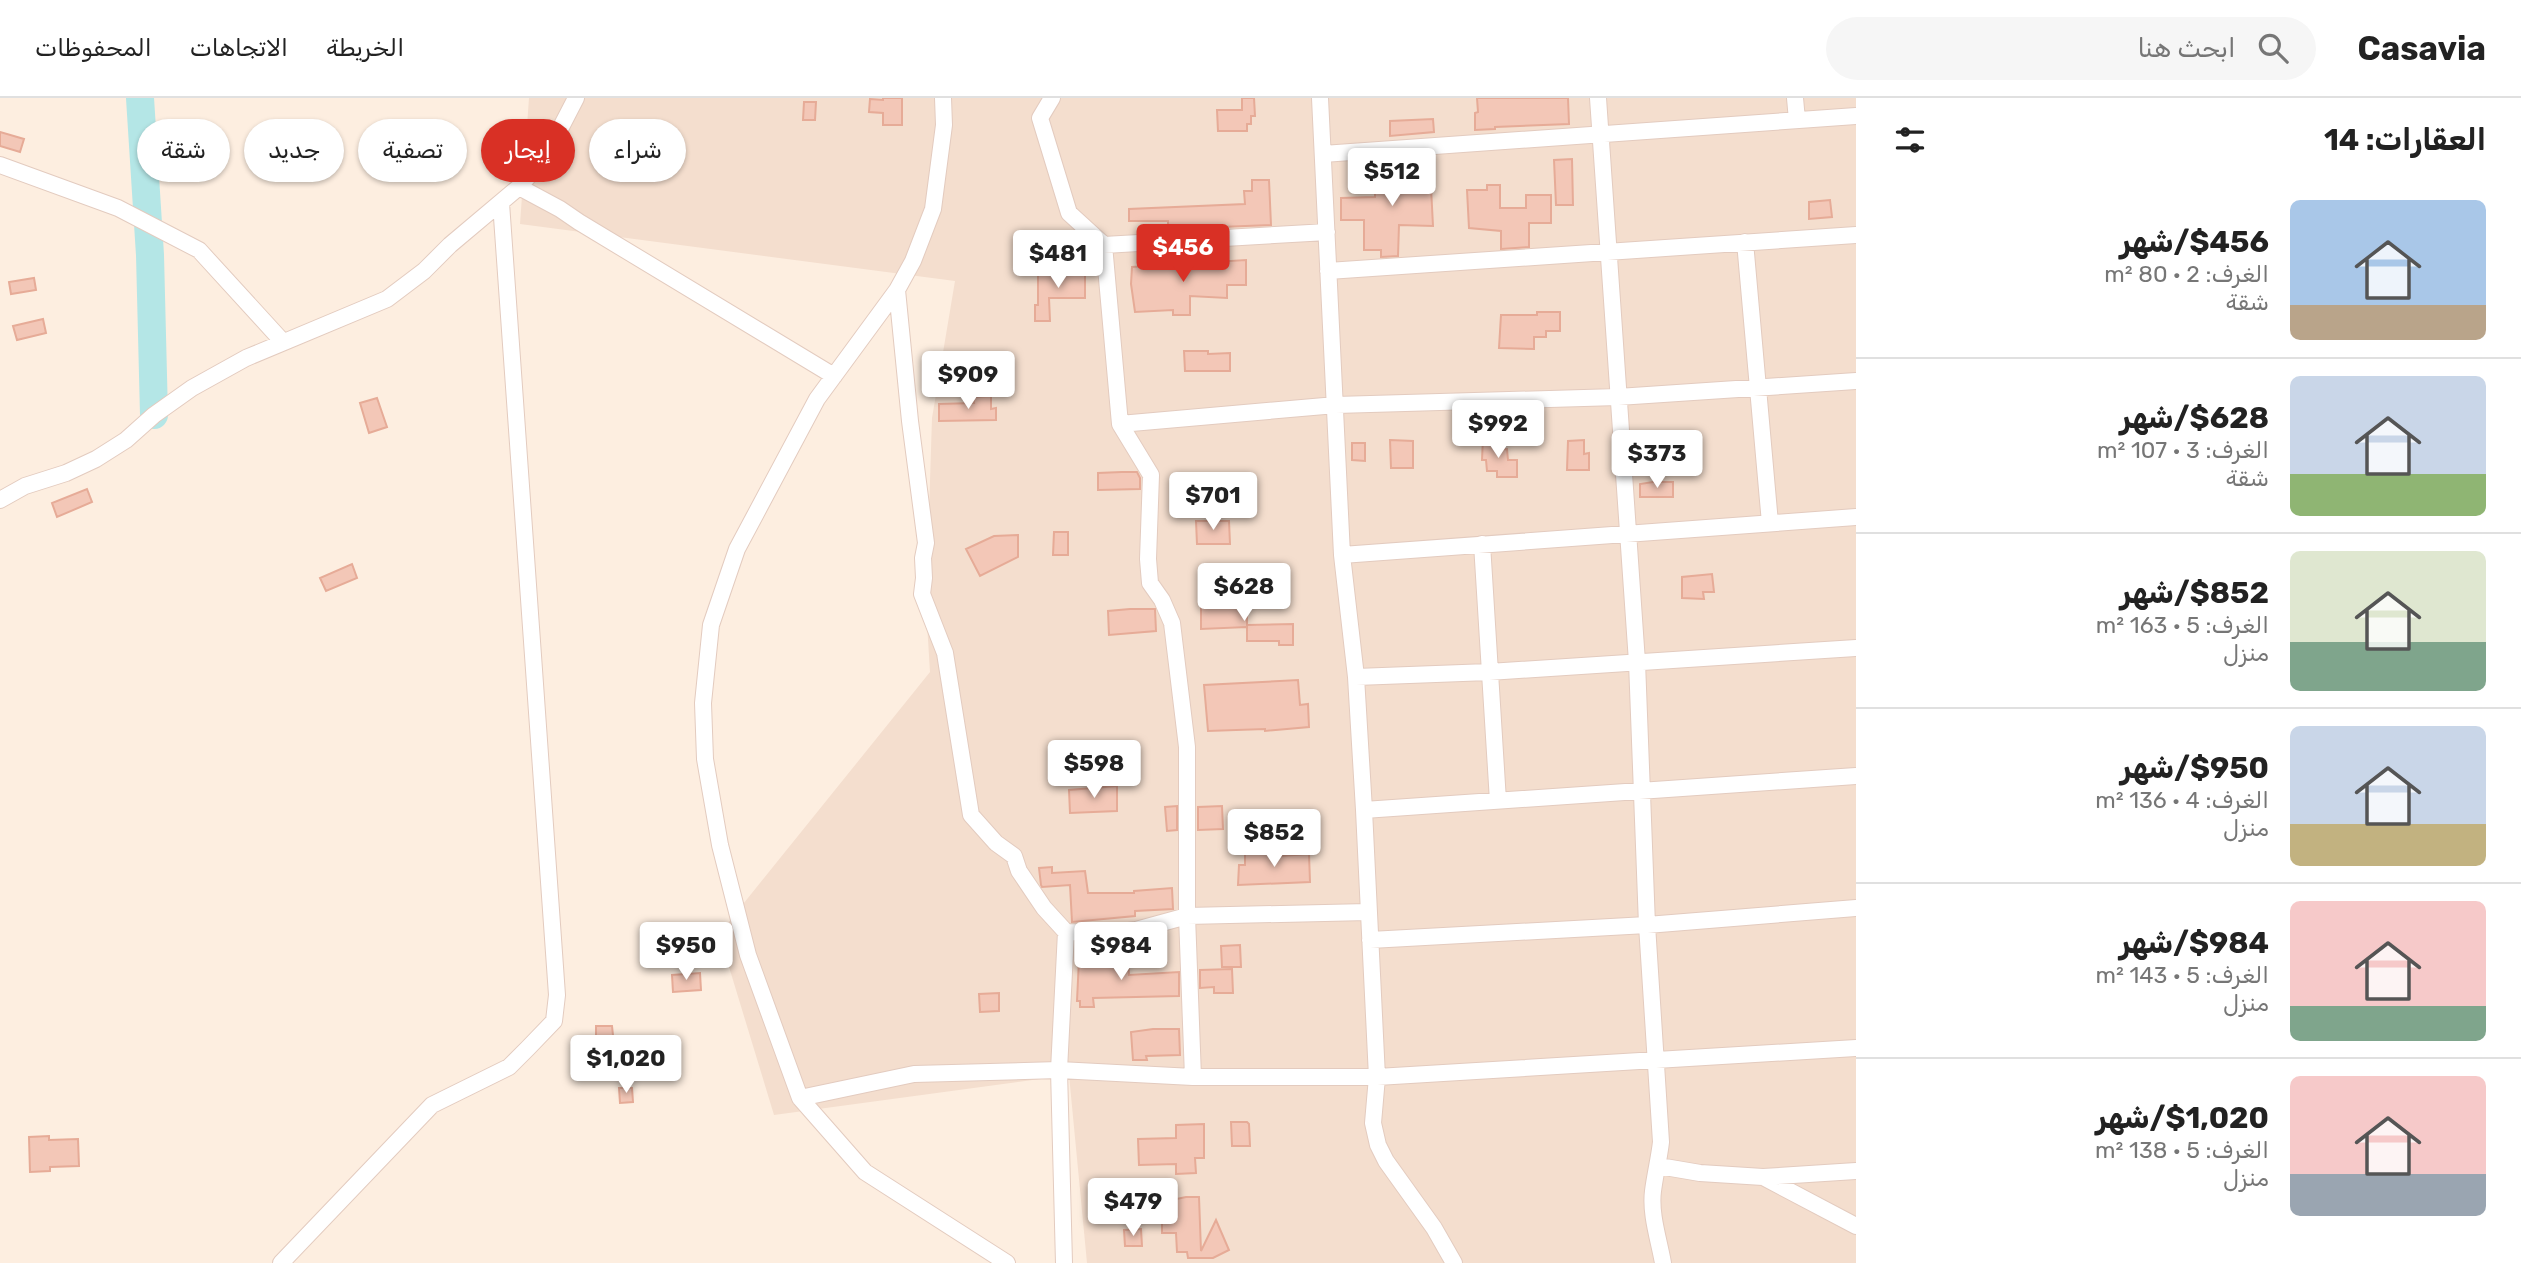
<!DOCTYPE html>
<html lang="ar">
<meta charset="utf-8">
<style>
:root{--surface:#fff;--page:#f6f6f6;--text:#222;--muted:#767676;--line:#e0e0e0;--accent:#d93025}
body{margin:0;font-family:Rubik,"Noto Sans Arabic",sans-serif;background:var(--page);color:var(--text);direction:rtl;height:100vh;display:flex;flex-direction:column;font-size:26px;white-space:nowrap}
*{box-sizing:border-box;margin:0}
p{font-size:23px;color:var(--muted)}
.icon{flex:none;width:38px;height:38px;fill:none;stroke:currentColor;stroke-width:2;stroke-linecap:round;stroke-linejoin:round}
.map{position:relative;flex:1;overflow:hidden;direction:ltr}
.drawer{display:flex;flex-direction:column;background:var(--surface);width:665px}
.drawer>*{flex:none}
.guide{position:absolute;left:21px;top:21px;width:665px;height:63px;direction:rtl;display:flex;gap:14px}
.price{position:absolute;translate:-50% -60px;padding:0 16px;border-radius:7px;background:#fff;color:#222;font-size:23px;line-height:46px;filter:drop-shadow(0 2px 4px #0008)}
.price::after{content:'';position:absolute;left:50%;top:42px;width:21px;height:16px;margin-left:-10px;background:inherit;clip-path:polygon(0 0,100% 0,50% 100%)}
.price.current{background:var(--accent);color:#fff}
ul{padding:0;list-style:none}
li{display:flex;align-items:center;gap:21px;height:175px;padding:0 35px}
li+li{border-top:2px solid var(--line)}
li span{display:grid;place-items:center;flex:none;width:196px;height:140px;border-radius:10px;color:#555}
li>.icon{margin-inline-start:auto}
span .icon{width:84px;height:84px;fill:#fffc;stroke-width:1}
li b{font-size:30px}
h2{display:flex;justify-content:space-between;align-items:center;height:84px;padding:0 35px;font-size:30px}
.chip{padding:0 24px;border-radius:32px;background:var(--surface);box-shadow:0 2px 5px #0004;font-size:24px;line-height:63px}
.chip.current{background:var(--accent);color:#fff}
header{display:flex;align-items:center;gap:42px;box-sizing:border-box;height:98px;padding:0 35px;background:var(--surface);border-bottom:2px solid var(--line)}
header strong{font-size:33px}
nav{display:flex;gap:38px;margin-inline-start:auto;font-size:24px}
.search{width:490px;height:63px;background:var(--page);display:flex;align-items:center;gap:18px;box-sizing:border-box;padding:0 24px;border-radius:38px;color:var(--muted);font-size:26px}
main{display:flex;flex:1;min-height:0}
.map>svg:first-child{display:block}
.residential{fill:#f4dece}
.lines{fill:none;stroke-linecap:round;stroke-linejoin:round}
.river{stroke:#b4e6e6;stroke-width:28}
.building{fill:#f3c7b7;stroke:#e6ab97;stroke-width:2}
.street-casing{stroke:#e3cbbf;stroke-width:18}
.street{stroke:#fff;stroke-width:16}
</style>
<header>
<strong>Casavia</strong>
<div class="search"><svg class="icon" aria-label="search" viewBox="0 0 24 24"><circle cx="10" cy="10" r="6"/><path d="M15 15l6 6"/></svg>ابحث هنا</div>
<nav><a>الخريطة</a><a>الاتجاهات</a><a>المحفوظات</a></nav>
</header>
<main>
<section class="drawer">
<h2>العقارات: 14<svg class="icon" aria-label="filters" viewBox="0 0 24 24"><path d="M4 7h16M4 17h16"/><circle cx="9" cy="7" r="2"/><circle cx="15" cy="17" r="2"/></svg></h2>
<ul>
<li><span style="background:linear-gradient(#a9c7e8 75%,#b9a48a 0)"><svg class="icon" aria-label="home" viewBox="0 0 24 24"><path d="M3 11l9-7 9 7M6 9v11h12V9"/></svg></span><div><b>$456/شهر</b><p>الغرف: 2 · 80 m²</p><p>شقة</p></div></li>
<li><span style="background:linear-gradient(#c9d6e8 70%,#8fb573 0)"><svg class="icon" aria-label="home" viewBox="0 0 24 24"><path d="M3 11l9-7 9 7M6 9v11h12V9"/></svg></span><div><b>$628/شهر</b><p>الغرف: 3 · 107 m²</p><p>شقة</p></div></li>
<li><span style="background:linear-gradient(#dfe7d0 65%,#7fa58c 0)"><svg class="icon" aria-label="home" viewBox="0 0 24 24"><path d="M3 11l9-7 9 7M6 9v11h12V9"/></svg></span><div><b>$852/شهر</b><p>الغرف: 5 · 163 m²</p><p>منزل</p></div></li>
<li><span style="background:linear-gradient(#c9d6e8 70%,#c2b280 0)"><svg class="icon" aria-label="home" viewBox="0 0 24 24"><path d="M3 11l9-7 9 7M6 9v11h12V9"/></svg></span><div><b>$950/شهر</b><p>الغرف: 4 · 136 m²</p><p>منزل</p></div></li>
<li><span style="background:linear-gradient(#f6c9c9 75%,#7fa58c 0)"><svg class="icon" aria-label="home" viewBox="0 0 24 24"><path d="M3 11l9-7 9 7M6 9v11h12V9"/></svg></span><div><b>$984/شهر</b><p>الغرف: 5 · 143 m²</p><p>منزل</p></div></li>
<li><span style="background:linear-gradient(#f6c9c9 70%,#9aa5b1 0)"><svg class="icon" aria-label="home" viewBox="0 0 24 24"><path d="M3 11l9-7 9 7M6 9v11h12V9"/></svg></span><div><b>$1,020/شهر</b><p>الغرف: 5 · 138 m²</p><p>منزل</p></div></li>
</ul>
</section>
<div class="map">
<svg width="1856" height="1165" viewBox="0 0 1856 1165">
<rect width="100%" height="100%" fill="#fdeee0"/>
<path class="residential" d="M 529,0 L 1856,0 L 1856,1165 L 1087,1165 L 1069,977 L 774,1017 L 719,836 L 930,574 L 926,509 L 932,320 L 955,183 L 520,126 Z"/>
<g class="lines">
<path class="river" d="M 140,0 L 150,157 L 154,317"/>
</g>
<path class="building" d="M 883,0 L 902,0 L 902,27 L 883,27 L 883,15 L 869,14 L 870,1 L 883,2 Z
M 1242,0 L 1254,0 L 1255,18 L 1251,18 L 1251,26 L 1247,26 L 1247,33 L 1218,33 L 1217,12 L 1242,12 Z
M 1477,0 L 1568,0 L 1569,26 L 1495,29 L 1495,31 L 1475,32 L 1475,15 L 1478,14 Z
M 804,4 L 816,4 L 815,22 L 803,22 Z
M 1433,21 L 1434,34 L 1390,38 L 1390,23 Z
M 0,34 L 24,41 L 20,54 L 0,48 Z
M 1572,61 L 1573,107 L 1556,107 L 1554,62 Z
M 1430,70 L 1433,128 L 1399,127 L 1398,158 L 1381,159 L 1381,152 L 1364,152 L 1364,122 L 1341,122 L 1341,100 L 1375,99 L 1375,72 Z
M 1252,82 L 1269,82 L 1271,127 L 1168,131 L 1168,123 L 1129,123 L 1129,111 L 1245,106 L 1244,93 L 1252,93 Z
M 1487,87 L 1500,87 L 1500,110 L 1526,110 L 1526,97 L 1551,97 L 1551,125 L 1529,125 L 1529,149 L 1501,151 L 1501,133 L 1469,130 L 1467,92 L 1487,92 Z
M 1830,102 L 1832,119 L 1809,121 L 1809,104 Z
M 1246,162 L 1246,187 L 1227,187 L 1227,200 L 1190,198 L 1190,217 L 1173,217 L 1173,212 L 1135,214 L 1131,186 L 1132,169 Z
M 1085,173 L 1085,200 L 1049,200 L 1050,223 L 1035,223 L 1035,207 L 1038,207 L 1038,176 Z
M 34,180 L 36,192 L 11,196 L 9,184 Z
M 1537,214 L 1560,214 L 1560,233 L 1546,233 L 1546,239 L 1534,239 L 1534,251 L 1499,250 L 1501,217 L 1537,217 Z
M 43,221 L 46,235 L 17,242 L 13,228 Z
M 1184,253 L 1208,253 L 1208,256 L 1230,255 L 1230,273 L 1185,273 Z
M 991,298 L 991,311 L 996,310 L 996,322 L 939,323 L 939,306 L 974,305 L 973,299 Z
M 377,300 L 387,329 L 369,335 L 360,305 Z
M 1483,339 L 1495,339 L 1495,352 L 1507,351 L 1508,362 L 1517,362 L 1517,379 L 1497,379 L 1497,373 L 1487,373 L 1486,362 L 1482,362 Z
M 1390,342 L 1413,343 L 1413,370 L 1391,370 Z
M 1584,342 L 1584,356 L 1589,355 L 1589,372 L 1567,372 L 1568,343 Z
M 1352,345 L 1365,345 L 1365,363 L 1352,362 Z
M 1122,374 L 1137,374 L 1140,380 L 1140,391 L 1098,392 L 1098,375 Z
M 1653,384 L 1673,384 L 1673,399 L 1640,399 L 1640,386 Z
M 87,391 L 92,404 L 57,419 L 52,405 Z
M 1196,423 L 1229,423 L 1230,446 L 1197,446 Z
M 1054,434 L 1068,434 L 1068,457 L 1053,457 Z
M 1018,437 L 1018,459 L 980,478 L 966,451 L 994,438 Z
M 352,466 L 357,480 L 326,493 L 320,480 Z
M 1712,476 L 1714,494 L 1703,494 L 1704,501 L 1682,500 L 1682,479 Z
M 1228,505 L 1247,506 L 1247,527 L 1293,526 L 1293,547 L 1279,547 L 1279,543 L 1247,543 L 1247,529 L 1201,531 L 1201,508 Z
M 1130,511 L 1155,511 L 1156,533 L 1109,537 L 1108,513 Z
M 1298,582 L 1300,607 L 1308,606 L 1309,629 L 1265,633 L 1265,631 L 1208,633 L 1204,587 Z
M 1117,688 L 1117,713 L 1070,715 L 1069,692 Z
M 1177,708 L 1177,732 L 1167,733 L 1165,709 Z
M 1222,708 L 1223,731 L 1198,732 L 1198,709 Z
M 1281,755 L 1281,758 L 1309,756 L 1310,784 L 1238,787 L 1239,767 L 1245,767 L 1245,756 Z
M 1052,769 L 1052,775 L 1085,773 L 1088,795 L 1134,795 L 1134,793 L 1172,790 L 1173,811 L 1135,813 L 1135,818 L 1072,824 L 1070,787 L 1042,789 L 1041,787 L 1039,770 Z
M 1240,847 L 1241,869 L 1222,869 L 1221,848 Z
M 1128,860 L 1129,877 L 1179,874 L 1179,898 L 1093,900 L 1094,909 L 1080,909 L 1080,903 L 1077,903 L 1079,861 Z
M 1232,871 L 1233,895 L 1214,895 L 1214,889 L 1200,890 L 1200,872 Z
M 700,875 L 701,892 L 673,894 L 672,877 Z
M 999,895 L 999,913 L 980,914 L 979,896 Z
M 596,928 L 612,928 L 617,975 L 593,975 L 592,952 L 596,952 Z
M 1153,931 L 1179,931 L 1180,957 L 1146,958 L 1147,962 L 1133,962 L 1131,934 Z
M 619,990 L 632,990 L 633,1004 L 620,1005 Z
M 1231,1024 L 1247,1024 L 1249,1026 L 1250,1048 L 1232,1048 Z
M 1204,1026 L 1204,1060 L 1195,1060 L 1196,1075 L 1176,1076 L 1176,1066 L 1139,1067 L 1138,1041 L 1176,1040 L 1176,1027 Z
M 49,1038 L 49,1042 L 78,1041 L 79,1068 L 50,1069 L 50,1073 L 30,1074 L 29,1039 Z
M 1186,1099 L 1199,1099 L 1201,1153 L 1216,1122 L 1229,1152 L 1213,1160 L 1188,1160 L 1187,1154 L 1177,1154 L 1176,1135 L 1162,1135 L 1162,1104 Z
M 1141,1131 L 1142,1148 L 1125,1148 L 1124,1132 Z"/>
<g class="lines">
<defs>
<path id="street" d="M 943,0 L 944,27 L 933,111 L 913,163 L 897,192 L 817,301 L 737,451 L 711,527 L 703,605 L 705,661 L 720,747 L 748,857 L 800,1000 L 865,1074 L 1007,1165
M 1052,0 L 1040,20 L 1069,115 L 1104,147 L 1120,326 L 1151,377 L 1148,461 L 1150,485 L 1162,502 L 1172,525 L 1187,649 L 1187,818 L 1193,979
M 1320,0 L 1342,457 L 1356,579 L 1364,712 L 1377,979 L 1373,1025 L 1378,1047 L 1386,1063 L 1434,1130 L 1454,1165
M 1598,0 L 1637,564 L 1647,827 L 1661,1044 C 1659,1061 1655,1077 1653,1093 C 1650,1116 1659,1142 1663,1165
M 1795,0 L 1797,22
M 1323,56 L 1856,18
M 0,67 L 118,110 L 199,152 L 283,244
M 519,89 L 560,111 L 579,124 L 834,278
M 1745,144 L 1770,425
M 1104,147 L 1327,134
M 1328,173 L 1856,137
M 897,192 L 910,323 L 926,445 L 923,460 L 924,480 L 922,496 L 945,555 L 971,717 L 996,745 L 1014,758 L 1019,773 L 1044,810 L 1066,834
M 1120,326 L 1336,307 L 1618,299 L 1856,283
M 0,402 L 25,388 L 66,375 L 96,361 L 126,342 L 154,317 L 192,290 L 246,260 L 387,201 L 424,173 L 450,147 L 519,89 L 546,58 L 576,0
M 1482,446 L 1498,703
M 1342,457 L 1856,419
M 1356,579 L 1489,574 L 1856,550
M 1364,712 L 1856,678
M 1066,834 L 1114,835 L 1136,832 L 1187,818 L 1368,814
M 1370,842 L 1647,827 L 1856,810
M 800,1000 L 914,976 L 1059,972 L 1193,979 L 1377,979 L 1856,950
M 1659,1068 L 1700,1075 L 1763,1079 L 1856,1073
M 1765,1080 L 1856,1128
M 281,1165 L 432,1007 L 509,969 L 528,950 L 554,923 L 557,897 L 501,105
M 1064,1165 L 1059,972 L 1066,834"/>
</defs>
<use href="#street" class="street-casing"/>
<use href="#street" class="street"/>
</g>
</svg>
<b class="price" style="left:1392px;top:110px">$512</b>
<b class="price current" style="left:1183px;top:186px">$456</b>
<b class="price" style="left:1058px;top:192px">$481</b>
<b class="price" style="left:968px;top:313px">$909</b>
<b class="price" style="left:1498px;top:362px">$992</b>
<b class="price" style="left:1657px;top:392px">$373</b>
<b class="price" style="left:1213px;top:434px">$701</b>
<b class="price" style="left:1244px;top:525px">$628</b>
<b class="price" style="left:1094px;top:702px">$598</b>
<b class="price" style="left:1274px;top:771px">$852</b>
<b class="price" style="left:686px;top:884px">$950</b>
<b class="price" style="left:1121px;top:884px">$984</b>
<b class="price" style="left:626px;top:997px">$1,020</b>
<b class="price" style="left:1133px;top:1140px">$479</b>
<div class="guide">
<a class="chip">شراء</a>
<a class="chip current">إيجار</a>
<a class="chip">تصفية</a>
<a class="chip">جديد</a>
<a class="chip">شقة</a>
</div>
</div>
</main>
